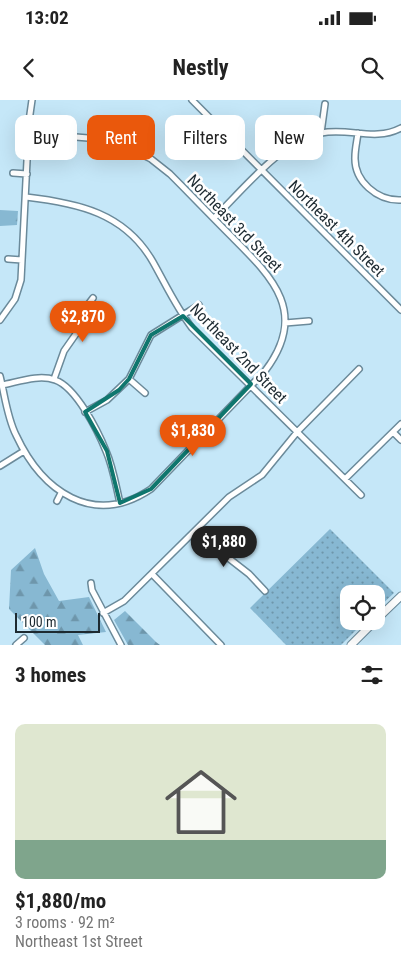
<!DOCTYPE html>
<meta charset="utf-8">
<style>
:root{--surface:#fff;--page:#f6f6f6;--text:#222;--muted:#767676;--accent:#ea580c}
body{margin:0;font-family:"Roboto Condensed",sans-serif;background:var(--page);color:var(--text);height:100vh;display:flex;flex-direction:column;font-size:19px;white-space:nowrap}
*{box-sizing:border-box;margin:0}
p{font-size:16px;color:var(--muted)}
.icon{flex:none;width:28px;height:28px;fill:none;stroke:currentColor;stroke-width:2;stroke-linecap:round;stroke-linejoin:round}
.map{position:relative;height:545px;overflow:hidden}
.panel{display:flex;flex-direction:column;background:var(--surface);flex:1}
.panel>*{flex:none}
.top-card{position:absolute;left:15px;top:15px;width:371px;height:45px;display:flex;gap:10px}
.buttons{position:absolute;left:340px;top:485px;display:grid;gap:10px}
.buttons a{display:grid;place-items:center;width:45px;height:45px;border-radius:10px;background:var(--surface);box-shadow:0 5px 20px #0002;font-size:25px}
.scale{position:absolute;left:15px;bottom:12px;width:85px;box-sizing:border-box;padding-left:5px;border:2px solid #1d2a31;border-top:0;font-size:14px;line-height:18px;white-space:nowrap;color:#1d2a31;-webkit-text-stroke:4px #fff;paint-order:stroke}
.price{position:absolute;translate:-50% -42px;padding:0 11px;border-radius:18px;background:var(--accent);color:#fff;font-size:16px;line-height:32px;filter:drop-shadow(0 1px 2px #0008)}
.price::after{content:'';position:absolute;left:50%;top:30px;width:15px;height:11px;margin-left:-8px;background:inherit;clip-path:polygon(0 0,100% 0,50% 100%)}
.price.current{background:#222;color:#fff}
ul{padding:0;list-style:none}
li{display:grid;align-content:center;gap:10px;height:265px;padding:0 15px}
li span{display:grid;place-items:center;height:155px;border-radius:10px;color:#555}
li>.icon{margin-inline-start:auto}
span .icon{width:90px;height:90px;fill:#fffc;stroke-width:1}
li b{font-size:21px}
h2{display:flex;justify-content:space-between;align-items:center;height:60px;padding:0 15px;font-size:21px}
.pill{padding:0 18px;border-radius:10px;background:var(--surface);box-shadow:0 5px 20px #0002;font-size:18px;line-height:45px}
.pill.current{background:var(--accent);color:#fff}
.status{display:flex;justify-content:space-between;align-items:center;height:35px;padding:0 25px;background:var(--surface);direction:ltr}
.status svg{height:14px;fill:currentColor}
header{display:flex;justify-content:space-between;align-items:center;height:65px;padding:0 15px;background:var(--surface);font-size:22px;font-weight:700}
.map>svg:first-child{display:block}
.grass{fill:url(#grass-dots)}
.forest{fill:url(#forest-firs)}
.lines{fill:none;stroke-linecap:round;stroke-linejoin:round}
.street-casing{stroke:#6b8a9a;stroke-width:8}
.secondary-casing{stroke:#6b8a9a;stroke-width:9}
.street{stroke:#fff;stroke-width:5}
.secondary{stroke:#fff;stroke-width:7}
.marked{fill:none;stroke:#0f766e;stroke-width:4;stroke-linejoin:round}
.labels{text-anchor:middle;stroke-width:5;stroke-linejoin:round;paint-order:stroke}
.street-label{font-size:16px;fill:#1d2a31;stroke:#fff}
</style>
<div class="status"><b>13:02</b><svg viewBox="0 0 49 12"><path d="M0 12V9h3v3zM5 12V6h3v6zM10 12V3h3v9zM15 12V0h3v12zM26 1h20v11H26zM47 4h2v5h-2z"/></svg></div>
<header><svg class="icon" aria-label="back" viewBox="0 0 24 24"><path d="M15 5l-7 7 7 7"/></svg>Nestly<svg class="icon" aria-label="search" viewBox="0 0 24 24"><circle cx="10" cy="10" r="6"/><path d="M15 15l6 6"/></svg></header>
<div class="map">
<svg width="401" height="545" viewBox="0 0 401 545">
<defs>
<pattern id="grass-dots" width="8" height="8" patternUnits="userSpaceOnUse" patternTransform="scale(1.25)"><rect width="8" height="8" fill="#87b8d2"/><path d="M2 2h.1M6 6h.1" fill="none" stroke="#6e96ab" stroke-width="1.8" stroke-linecap="round"/></pattern>
<pattern id="forest-firs" width="22" height="20" patternUnits="userSpaceOnUse" patternTransform="scale(1.25)"><rect width="22" height="20" fill="#87b8d2"/><path d="M5 1l3.5 6h-7zM16 11l3.5 6h-7z" fill="#6e96ab"/></pattern>
</defs>
<rect width="100%" height="100%" fill="#c5e7f8"/>
<path class="grass" d="M 330,429 L 394,493 L 376,510 L 376,494 L 349,494 L 349,521 L 365,521 L 341,545 L 286,545 L 250,508 Z"/>
<path class="forest" d="M 0,110 L 18,111 L 17,125 L 0,126 Z
M 35,448 L 44,474 L 59,501 L 89,497 L 106,532 L 78,535 L 83,545 L 45,545 L 9,509 L 11,470 Z
M 125,511 L 156,542 L 160,545 L 128,545 L 114,520 Z"/>
<g class="lines">
<defs>
<path id="street" d="M 192,0 L 401,210
M 321,33 L 325,4
M 358,33 C 357,41 355,49 355,57 C 354,81 377,101 401,100
M 112,40 L 116,21
M 13,73 L 27,74
M 26,97 C 78,103 125,113 153,162 C 166,185 176,207 192,228 L 361,395
M 214,118 C 242,91 282,40 321,33 C 349,27 374,42 401,28
M 8,159 L 22,160
M 0,220 L 15,199 L 21,180 L 29,21 L 32,0
M 285,223 L 309,221
M 0,276 C 5,296 7,317 16,335 C 42,391 93,428 151,389 L 265,271 C 309,213 273,178 232,137 C 211,116 191,95 170,74 L 151,59 L 112,40 L 28,33
M 54,279 L 64,251 L 78,231 L 87,206 L 93,198
M 129,279 L 145,293
M 2,285 C 18,282 39,274 55,280 C 76,287 98,331 106,351 C 113,367 116,386 120,403
M 85,312 L 107,300 L 129,279 L 151,235 L 199,205
M 393,332 L 401,340
M 0,366 L 24,351
M 345,379 L 401,324
M 57,401 L 61,393
M 195,432 L 249,474 L 265,491
M 152,474 L 221,545
M 91,483 L 92,490 L 121,545
M 103,513 L 124,501 L 229,397 L 262,375 L 298,331 L 359,269
M 16,545 L 24,538"/>
<path id="secondary" d="M 376,520 L 401,496
M 351,545 L 375,521"/>
</defs>
<use href="#street" class="street-casing"/>
<use href="#secondary" class="secondary-casing"/>
<use href="#street" class="street"/>
<use href="#secondary" class="secondary"/>
</g>
<path class="marked" d="M 183,216 L 251,284 L 151,389 L 120,403 L 107,351 L 85,312 L 119,290 L 129,279 L 151,235 Z"/>
<g class="labels">
<g class="street-label">
<text transform="translate(235 123) rotate(46)" y="6">Northeast 3rd Street</text>
<text transform="translate(337 128) rotate(45)" y="6">Northeast 4th Street</text>
<text transform="translate(239 253) rotate(46)" y="6">Northeast 2nd Street</text>
</g>
</g>
</svg>
<div class="buttons">
<a><svg class="icon" aria-label="locate" viewBox="0 0 24 24"><circle cx="12" cy="12" r="6"/><path d="M12 2v4M12 18v4M2 12h4M18 12h4"/></svg></a>
</div>
<div class="scale">100 m</div>
<b class="price" style="left:83px;top:243px">$2,870</b>
<b class="price" style="left:193px;top:357px">$1,830</b>
<b class="price current" style="left:224px;top:468px">$1,880</b>
<div class="top-card">
<a class="pill">Buy</a>
<a class="pill current">Rent</a>
<a class="pill">Filters</a>
<a class="pill">New</a>
</div>
</div>
<section class="panel">
<h2>3 homes<svg class="icon" aria-label="filters" viewBox="0 0 24 24"><path d="M4 7h16M4 17h16"/><circle cx="9" cy="7" r="2"/><circle cx="15" cy="17" r="2"/></svg></h2>
<ul>
<li><span style="background:linear-gradient(#dfe7d0 75%,#7fa58c 0)"><svg class="icon" aria-label="home" viewBox="0 0 24 24"><path d="M3 11l9-7 9 7M6 9v11h12V9"/></svg></span><div><b>$1,880/mo</b><p>3 rooms · 92 m²</p><p>Northeast 1st Street</p></div></li>
</ul>
</section>
